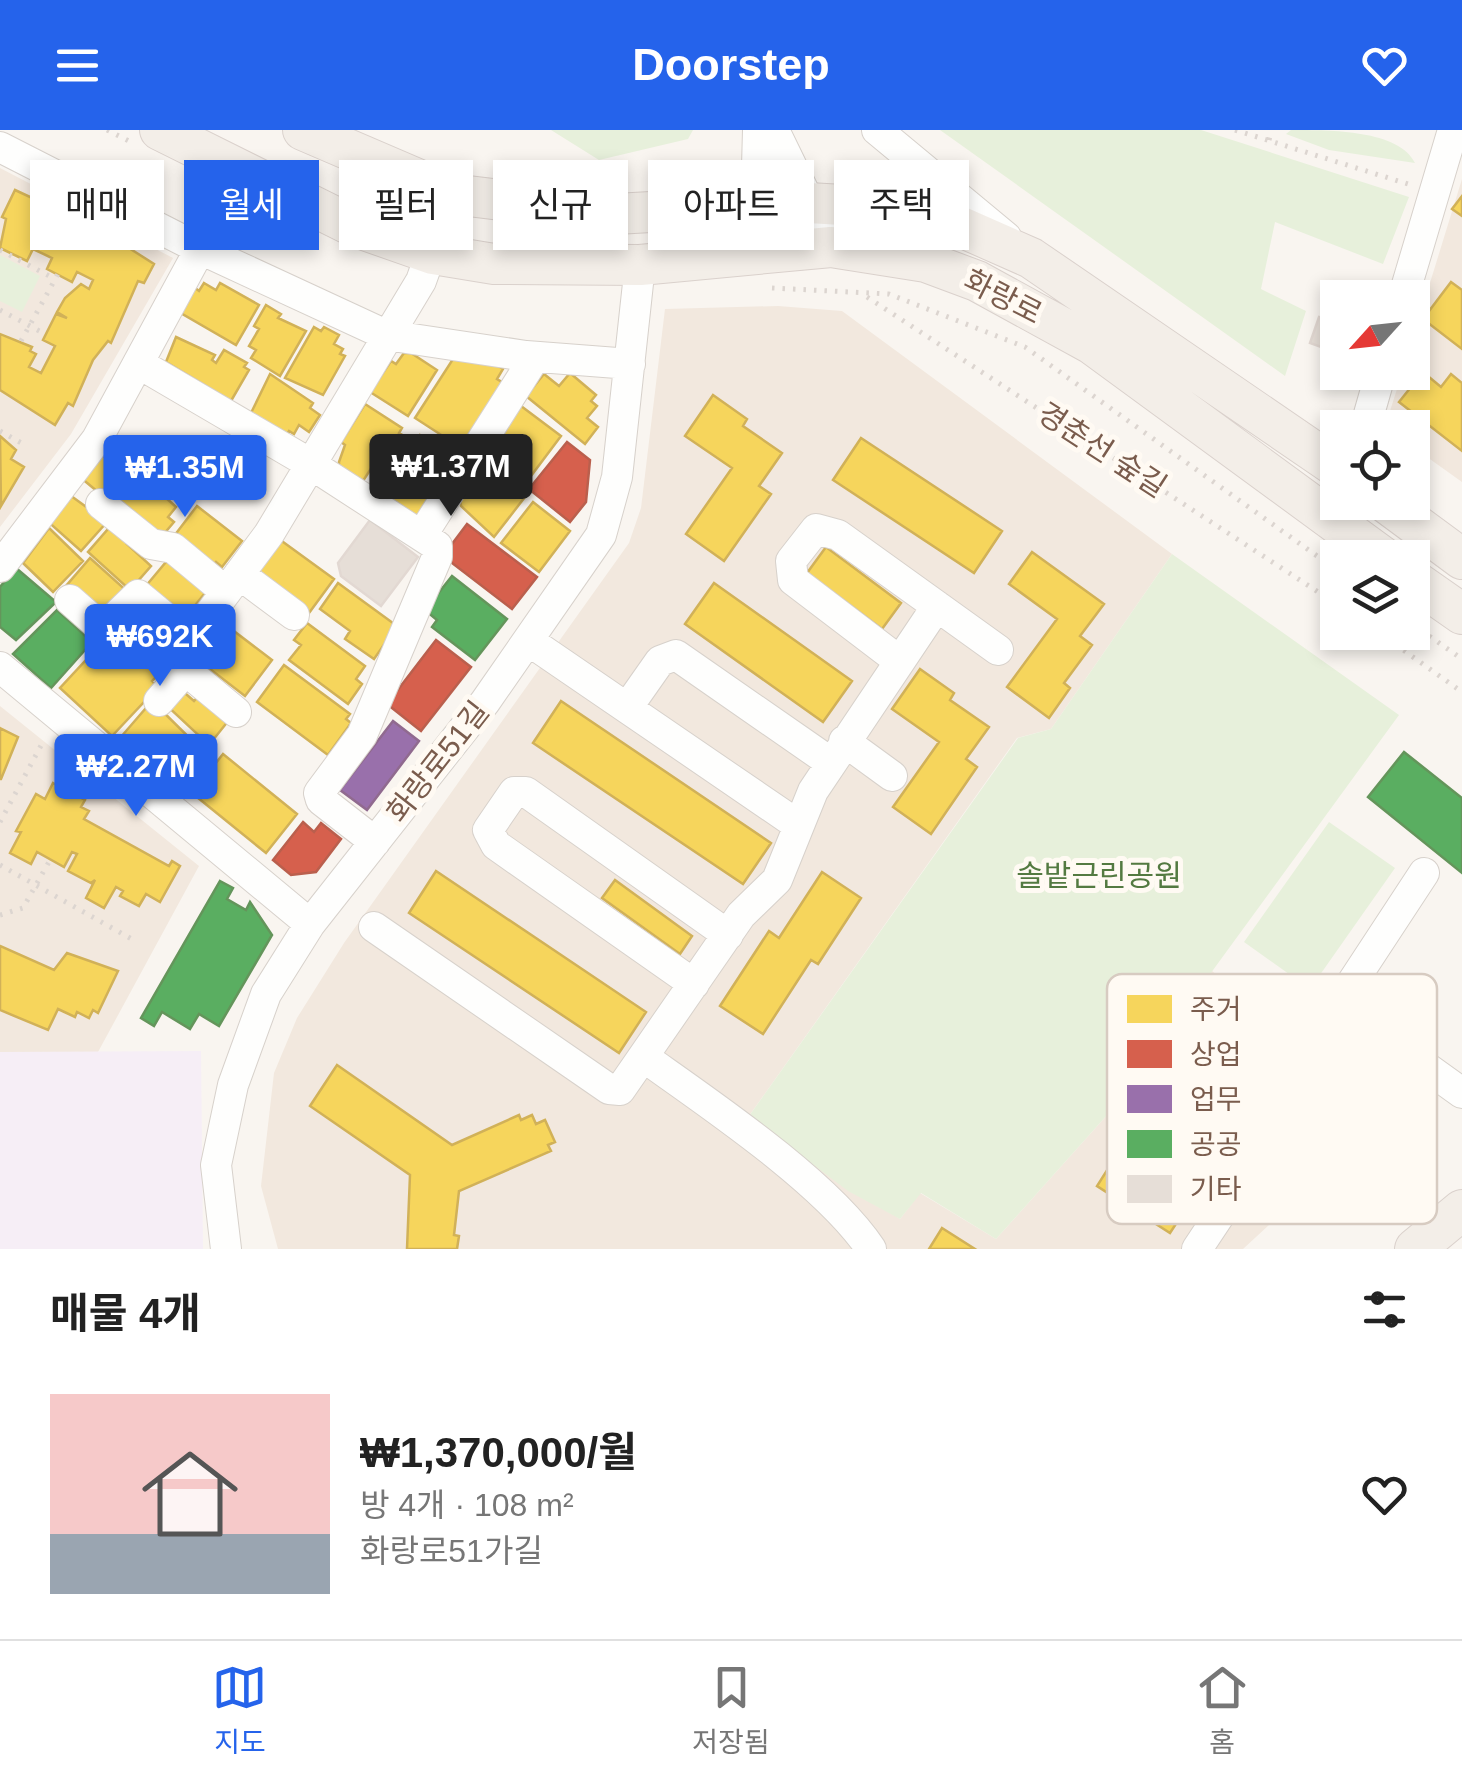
<!DOCTYPE html>
<html lang="ko">
<meta charset="utf-8">
<style>
:root{--surface:#fff;--page:#f2f2f2;--text:#222;--muted:#767676;--line:#e0e0e0;--accent:#2563eb}
body{margin:0;font-family:Arial,"Noto Sans KR",sans-serif;background:var(--page);color:var(--text);height:100vh;display:flex;flex-direction:column;font-size:38px;white-space:nowrap}
*{box-sizing:border-box;margin:0}
p{font-size:32px;color:var(--muted)}
.icon{flex:none;width:55px;height:55px;fill:none;stroke:currentColor;stroke-width:2;stroke-linecap:round;stroke-linejoin:round}
.map{position:relative;height:1119px;overflow:hidden}
.panel{display:flex;flex-direction:column;background:var(--surface);flex:1}
.panel>*{flex:none}
.hud{position:absolute;left:30px;top:30px;width:1402px;height:90px;display:flex;gap:20px}
.needle{width:65px;rotate:243deg}
.buttons{position:absolute;left:1320px;top:150px;display:grid;gap:20px}
.buttons a{display:grid;place-items:center;width:110px;height:110px;border-radius:0px;background:var(--surface);box-shadow:0 5px 15px #0003;font-size:50px}
.price{position:absolute;translate:-50% -85px;padding:0 22px;border-radius:10px;background:var(--accent);color:#fff;font-size:32px;line-height:65px;filter:drop-shadow(0 2px 5px #0008)}
.price::after{content:'';position:absolute;left:50%;top:60px;width:30px;height:22px;margin-left:-15px;background:inherit;clip-path:polygon(0 0,100% 0,50% 100%)}
.price.on{background:#222;color:#fff}
ul{padding:0;list-style:none}
li{display:flex;align-items:center;gap:30px;height:250px;padding:0 50px}
li+li{border-top:2px solid var(--line)}
li span{display:grid;place-items:center;flex:none;width:280px;height:200px;border-radius:0px;color:#555}
li>.icon{margin-inline-start:auto}
span .icon{width:120px;height:120px;fill:#fffc;stroke-width:1}
li b{font-size:42px}
h2{display:flex;justify-content:space-between;align-items:center;height:120px;padding:0 50px;font-size:42px}
.tag{padding:0 35px;border-radius:0px;background:var(--surface);box-shadow:0 5px 15px #0003;font-size:35px;line-height:90px}
.tag.on{background:var(--accent);color:#fff}
header{display:flex;justify-content:space-between;align-items:center;height:130px;padding:0 50px;background:var(--accent);color:#fff;font-size:45px;font-weight:700}
.dock{display:flex;justify-content:space-around;align-items:center;height:140px;border-top:2px solid var(--line);background:var(--surface);font-size:28px;color:var(--muted)}
.dock a{display:grid;justify-items:center;gap:5px}
.dock .on{color:var(--accent)}
.map>svg:first-child{display:block}
.residential{fill:#f2e8de}
.education{fill:#f6eef6}
.green{fill:#e7f0db}
.homes{fill:#f6d55c;stroke:#d1b158;stroke-width:2.5}
.shops{fill:#d6604d;stroke:#ba5f4d;stroke-width:2.5}
.offices{fill:#9970ab;stroke:#906a8f;stroke-width:2.5}
.public{fill:#5aae61;stroke:#64955b;stroke-width:2.5}
.building{fill:#e6ded7;stroke:#e2d8d2;stroke-width:2.5}
.lines{fill:none;stroke-linecap:round;stroke-linejoin:round}
.minor-casing{stroke:#d7d1cb;stroke-width:32}
.major-casing{stroke:#dad1cc;stroke-width:42}
.path{stroke:#dcd5d0;stroke-width:5;stroke-dasharray:2.5 8;stroke-linecap:butt}
.minor{stroke:#fefefd;stroke-width:30}
.major{stroke:#f3eee8;stroke-width:40}
.labels{text-anchor:middle;stroke-width:10;stroke-linejoin:round;paint-order:stroke}
.street-label{font-size:30px;fill:#7a5c4d;stroke:#fffaf3}
.park-label{font-size:30px;fill:#537a41;stroke:#fffaf3}
.key{fill:#fffaf3;stroke:#d7cbc1;stroke-width:2.5}
.key-label{font-size:28px;fill:#7a5c4d}
</style>
<header><svg class="icon" aria-label="menu" viewBox="0 0 24 24"><path d="M4 6h16M4 12h16M4 18h16"/></svg>Doorstep<svg class="icon" aria-label="heart" viewBox="0 0 24 24"><path d="M12 20l-8-8c-3-5 5-10 8-4 3-6 11-1 8 4z"/></svg></header>
<div class="map">
<svg width="1462" height="1119" viewBox="0 0 1462 1119">
<rect width="100%" height="100%" fill="#f9f5f0"/>
<path class="residential" d="M 0,38 L 173,128 L 71,304 L 0,397 Z
M 1462,49 L 1462,352 L 1413,317 L 1412,298 L 1385,297 L 1402,243 L 1412,242 L 1413,208 Z
M 778,176 L 842,181 L 1172,424 L 1051,599 L 1017,608 L 749,986 L 900,1089 L 920,1063 L 996,1109 L 1108,984 L 1212,841 L 1393,980 L 1243,1119 L 278,1119 L 261,1056 L 274,943 L 297,888 L 344,813 L 629,413 L 641,378 L 665,179 Z
M 0,576 L 199,736 L 98,922 L 0,922 Z"/>
<path class="education" d="M 201,921 L 203,1119 L 0,1119 L 0,922 Z"/>
<path class="green" d="M 551,0 L 693,0 L 688,9 L 599,30 Z
M 940,0 L 1201,0 L 1409,67 L 1383,134 L 1275,92 L 1261,159 L 1306,181 L 1285,246 Z
M 1291,0 C 1331,0 1399,0 1415,33 L 1329,20 L 1286,4 Z
M 0,125 L 40,146 L 22,182 L 0,171 Z
M 1172,424 L 1399,585 L 1108,984 L 996,1109 L 921,1063 L 900,1089 L 848,1061 L 749,986 L 1018,608 L 1051,599 Z
M 1329,692 L 1395,738 L 1310,859 L 1244,812 Z"/>
<path class="homes" d="M 15,60 L 69,85 L 67,88 L 102,107 L 104,102 L 154,134 L 144,153 L 138,151 L 111,213 L 108,211 L 93,230 L 73,276 L 68,273 L 55,295 L 0,260 L 0,204 L 32,217 L 30,221 L 36,224 L 29,237 L 41,243 L 55,216 L 43,210 L 56,184 L 67,188 L 57,182 L 65,168 L 81,154 L 89,159 L 93,150 L 77,142 L 72,152 L 47,139 L 52,128 L 33,119 L 27,131 L 0,118 L 6,89 L 2,87 Z
M 1462,66 L 1462,86 L 1452,79 Z
M 1451,152 L 1462,160 L 1462,219 L 1423,189 Z
M 204,153 L 216,160 L 220,153 L 259,175 L 236,215 L 179,182 L 194,157 L 199,161 Z
M 266,175 L 281,184 L 278,188 L 306,201 L 280,246 L 251,228 L 256,220 L 249,216 L 259,199 L 254,196 Z
M 314,197 L 321,201 L 324,197 L 339,205 L 334,214 L 343,219 L 340,224 L 345,226 L 323,265 L 285,248 Z
M 176,207 L 215,225 L 212,230 L 216,233 L 224,220 L 247,233 L 244,237 L 249,240 L 231,271 L 166,232 Z
M 476,222 L 503,239 L 497,249 L 505,254 L 463,319 L 415,288 L 453,229 Z
M 404,223 L 411,223 L 437,240 L 408,286 L 370,262 L 391,231 L 396,234 Z
M 1423,242 L 1441,257 L 1451,244 L 1462,253 L 1462,321 L 1399,272 Z
M 570,243 L 596,265 L 591,271 L 597,276 L 587,288 L 598,297 L 585,314 L 526,266 L 544,244 L 559,256 Z
M 270,244 L 313,273 L 310,278 L 320,285 L 309,302 L 299,295 L 294,304 L 289,301 L 286,306 L 251,283 Z
M 713,265 L 747,289 L 743,296 L 782,323 L 759,356 L 771,364 L 724,431 L 686,404 L 732,338 L 685,306 Z
M 365,274 L 402,298 L 399,303 L 404,306 L 381,343 L 372,337 L 361,354 L 339,340 L 339,332 L 345,315 L 341,312 Z
M 521,276 L 561,306 L 525,354 L 490,327 L 496,319 L 491,315 Z
M 420,305 L 458,329 L 421,388 L 389,372 L 392,369 L 383,363 Z
M 0,306 L 16,320 L 11,329 L 24,337 L 1,376 Z
M 861,308 L 1002,401 L 974,443 L 833,350 Z
M 100,323 L 130,348 L 110,372 L 80,347 Z
M 484,334 L 525,367 L 494,407 L 461,376 L 460,366 Z
M 143,342 L 168,363 L 165,367 L 176,377 L 168,387 L 174,392 L 157,412 L 114,376 Z
M 67,363 L 107,392 L 81,421 L 45,389 Z
M 533,372 L 570,401 L 539,442 L 501,413 Z
M 197,376 L 242,411 L 222,437 L 216,432 L 209,440 L 171,410 Z
M 115,391 L 133,406 L 127,414 L 151,436 L 130,460 L 88,422 Z
M 49,398 L 83,431 L 53,462 L 23,433 Z
M 279,409 L 334,449 L 309,483 L 254,444 Z
M 826,417 L 901,473 L 882,499 L 807,443 Z
M 1032,422 L 1104,474 L 1080,506 L 1092,515 L 1064,553 L 1070,558 L 1049,588 L 1007,557 L 1057,489 L 1009,454 Z
M 171,426 L 209,458 L 184,489 L 145,457 Z
M 90,428 L 129,463 L 104,490 L 66,456 Z
M 338,453 L 397,496 L 374,529 L 345,509 L 350,501 L 320,479 Z
M 714,453 L 852,551 L 823,592 L 685,494 Z
M 138,474 L 180,513 L 156,539 L 160,543 L 152,551 L 158,557 L 112,606 L 60,558 Z
M 307,493 L 365,536 L 356,549 L 362,554 L 348,574 L 289,530 L 301,515 L 294,510 Z
M 230,498 L 272,530 L 245,566 L 197,529 L 215,505 L 221,510 Z
M 284,535 L 350,584 L 346,589 L 351,593 L 328,625 L 257,572 Z
M 920,539 L 954,563 L 950,570 L 989,597 L 966,629 L 977,637 L 931,704 L 893,677 L 939,612 L 892,579 Z
M 179,558 L 194,571 L 204,560 L 233,585 L 209,615 L 165,574 Z
M 152,571 L 209,627 L 180,660 L 120,608 Z
M 561,571 L 771,713 L 743,754 L 533,613 Z
M 0,598 L 18,607 L 1,649 L 0,649 Z
M 223,624 L 297,684 L 266,723 L 192,663 Z
M 53,653 L 85,670 L 81,677 L 89,681 L 84,689 L 169,736 L 172,731 L 180,736 L 160,772 L 146,764 L 139,776 L 120,766 L 123,761 L 116,757 L 104,778 L 86,768 L 95,750 L 91,753 L 68,741 L 77,724 L 72,722 L 64,737 L 37,722 L 31,734 L 10,723 L 21,702 L 16,701 L 36,664 L 45,669 Z
M 436,741 L 646,882 L 619,923 L 409,783 Z
M 822,742 L 861,768 L 818,834 L 811,830 L 763,904 L 720,876 L 769,801 L 779,808 Z
M 615,750 L 692,806 L 680,824 L 602,768 Z
M 0,816 L 54,840 L 67,823 L 118,841 L 98,883 L 93,880 L 89,888 L 77,882 L 75,887 L 58,879 L 48,900 L 0,880 Z
M 337,935 L 452,1015 L 519,985 L 521,990 L 532,985 L 536,994 L 545,990 L 555,1012 L 548,1015 L 551,1021 L 459,1061 L 454,1105 L 459,1106 L 457,1119 L 407,1119 L 410,1045 L 310,976 Z
M 1123,1015 L 1196,1063 L 1170,1103 L 1097,1056 Z
M 942,1098 L 975,1119 L 929,1119 Z"/>
<path class="shops" d="M 567,312 L 590,330 L 586,372 L 570,392 L 529,359 Z
M 467,394 L 537,447 L 512,479 L 443,426 Z
M 436,510 L 471,537 L 421,601 L 387,574 Z
M 303,692 L 314,702 L 321,693 L 341,709 L 316,742 L 291,745 L 273,730 Z"/>
<path class="offices" d="M 393,591 L 419,611 L 367,680 L 340,660 Z"/>
<path class="public" d="M 16,438 L 56,472 L 16,510 L 0,497 L 0,457 Z
M 452,446 L 507,489 L 475,530 L 432,497 L 437,490 L 425,480 Z
M 57,480 L 92,512 L 51,558 L 13,524 Z
M 1404,622 L 1462,668 L 1462,743 L 1368,667 Z
M 220,751 L 233,758 L 227,769 L 246,780 L 250,772 L 272,805 L 219,896 L 199,884 L 190,899 L 162,882 L 154,896 L 141,888 Z"/>
<path class="building" d="M 1319,187 L 1338,193 L 1338,223 L 1310,213 Z
M 370,390 L 418,427 L 381,476 L 341,446 L 338,433 Z"/>
<g class="lines">
<defs>
<path id="minor" d="M 774,0 L 831,117
M 877,0 L 1006,107
M 0,17 L 200,119 L 386,205 L 526,226 L 630,234
M 756,73 L 758,0
M 1403,168 L 1453,0
M 138,233 L 309,333 L 437,416 L 437,427 L 362,605 L 319,663 L 321,670 L 375,712
M 1365,298 L 1381,242
M 101,374 L 151,414 L 173,418 L 226,462
M 422,405 L 535,227
M 0,437 L 97,309 L 200,119
M 239,444 L 294,485
M 70,470 L 103,499 L 138,465 L 191,509 L 269,404 L 421,151 L 452,64
M 191,509 L 179,535 L 236,582
M 529,511 L 798,695
M 898,530 L 793,450 L 791,431 L 816,399 L 838,405 L 998,520
M 0,537 L 310,794
M 159,571 L 185,541
M 627,578 L 660,531 L 676,525 L 830,632
M 844,611 L 892,646
M 374,797 L 609,959 L 620,960 L 741,785 L 777,750 L 813,661 L 937,476
M 694,854 L 496,715 L 488,700 L 514,662 L 526,662 L 728,805
M 1338,874 L 1462,963
M 645,928 C 711,975 827,1053 871,1119
M 226,1119 L 216,1035 L 233,955 L 266,864 L 310,794 L 485,572 L 601,405 L 617,347 L 640,135
M 1197,1119 L 1338,907 L 1338,874 L 1424,743"/>
<path id="major" d="M 160,0 L 353,96 L 433,124 L 494,134 L 640,135 L 831,117 L 926,132 L 977,151 L 1092,214 L 1384,428
M 303,0 L 452,64 L 616,84 L 809,73 L 859,76 L 952,93 L 1031,128 L 1338,338
M 1385,372 L 1462,429
M 1412,449 L 1462,484
M 1415,1119 L 1462,1080"/>
</defs>
<use href="#minor" class="minor-casing"/>
<use href="#major" class="major-casing"/>
<path class="path" d="M 107,0 L 131,12
M 1235,0 L 1408,54
M 1269,10 L 1272,0
M 0,120 L 55,149
M 772,158 L 889,164 L 1025,217 L 1338,441
M 867,167 L 1338,475
M 0,180 L 45,204
M 21,211 L 58,144
M 0,301 L 25,315
M 1412,494 L 1462,529
M 1378,502 L 1462,562
M 0,692 L 44,610
M 0,735 L 137,812
M 0,785 L 23,778 L 50,730"/>
<use href="#minor" class="minor"/>
<use href="#major" class="major"/>
</g>
<g class="labels">
<g class="street-label">
<text transform="translate(1003 167) rotate(27)" y="10">화랑로</text>
<text transform="translate(1102 320) rotate(33)" y="10">경춘선 숲길</text>
<text transform="translate(438 632) rotate(-52)" y="10">화랑로51길</text>
</g>
<g class="park-label">
<text x="1099" y="756">솔밭근린공원</text>
</g>
</g>
<rect x="1107" y="844" width="330" height="250" rx="15" class="key"/>
<rect x="1127" y="865" width="45" height="28" fill="#f6d55c"/>
<rect x="1127" y="910" width="45" height="28" fill="#d6604d"/>
<rect x="1127" y="955" width="45" height="28" fill="#9970ab"/>
<rect x="1127" y="1000" width="45" height="28" fill="#5aae61"/>
<rect x="1127" y="1045" width="45" height="28" fill="#e6ded7"/>
<g class="key-label">
<text x="1190" y="889">주거</text>
<text x="1190" y="934">상업</text>
<text x="1190" y="979">업무</text>
<text x="1190" y="1024">공공</text>
<text x="1190" y="1069">기타</text>
</g>
</svg>
<div class="buttons">
<a><svg class="needle" viewBox="-14 -14 28 28"><path d="M0-13l5 13h-10z" fill="#e53935"/><path d="M0 13l5-13h-10z" fill="#767676"/></svg></a>
<a><svg class="icon" aria-label="locate" viewBox="0 0 24 24"><circle cx="12" cy="12" r="6"/><path d="M12 2v4M12 18v4M2 12h4M18 12h4"/></svg></a>
<a><svg class="icon" aria-label="layers" viewBox="0 0 24 24"><path d="M12 4l9 5-9 5-9-5zM3 14l9 5 9-5"/></svg></a>
</div>
<b class="price on" style="left:451px;top:389px">₩1.37M</b>
<b class="price" style="left:185px;top:390px">₩1.35M</b>
<b class="price" style="left:160px;top:559px">₩692K</b>
<b class="price" style="left:136px;top:689px">₩2.27M</b>
<div class="hud">
<a class="tag">매매</a>
<a class="tag on">월세</a>
<a class="tag">필터</a>
<a class="tag">신규</a>
<a class="tag">아파트</a>
<a class="tag">주택</a>
</div>
</div>
<section class="panel">
<h2>매물 4개<svg class="icon" aria-label="filters" viewBox="0 0 24 24"><path d="M4 7h16M4 17h16"/><circle cx="9" cy="7" r="2"/><circle cx="15" cy="17" r="2"/></svg></h2>
<ul>
<li><span style="background:linear-gradient(#f6c9c9 70%,#9aa5b1 0)"><svg class="icon" aria-label="home" viewBox="0 0 24 24"><path d="M3 11l9-7 9 7M6 9v11h12V9"/></svg></span><div><b>₩1,370,000/월</b><p>방 4개 · 108 m²</p><p>화랑로51가길</p></div><svg class="icon" aria-label="heart" viewBox="0 0 24 24"><path d="M12 20l-8-8c-3-5 5-10 8-4 3-6 11-1 8 4z"/></svg></li>
</ul>
</section>
<nav class="dock">
<a class="on"><svg class="icon" aria-label="map" viewBox="0 0 24 24"><path d="M3 6l6-2 6 2 6-2v14l-6 2-6-2-6 2zM9 4v14M15 6v14"/></svg>지도</a>
<a><svg class="icon" aria-label="saved" viewBox="0 0 24 24"><path d="M7 4h10v16l-5-4-5 4z"/></svg>저장됨</a>
<a><svg class="icon" aria-label="home" viewBox="0 0 24 24"><path d="M3 11l9-7 9 7M6 9v11h12V9"/></svg>홈</a>
</nav>
